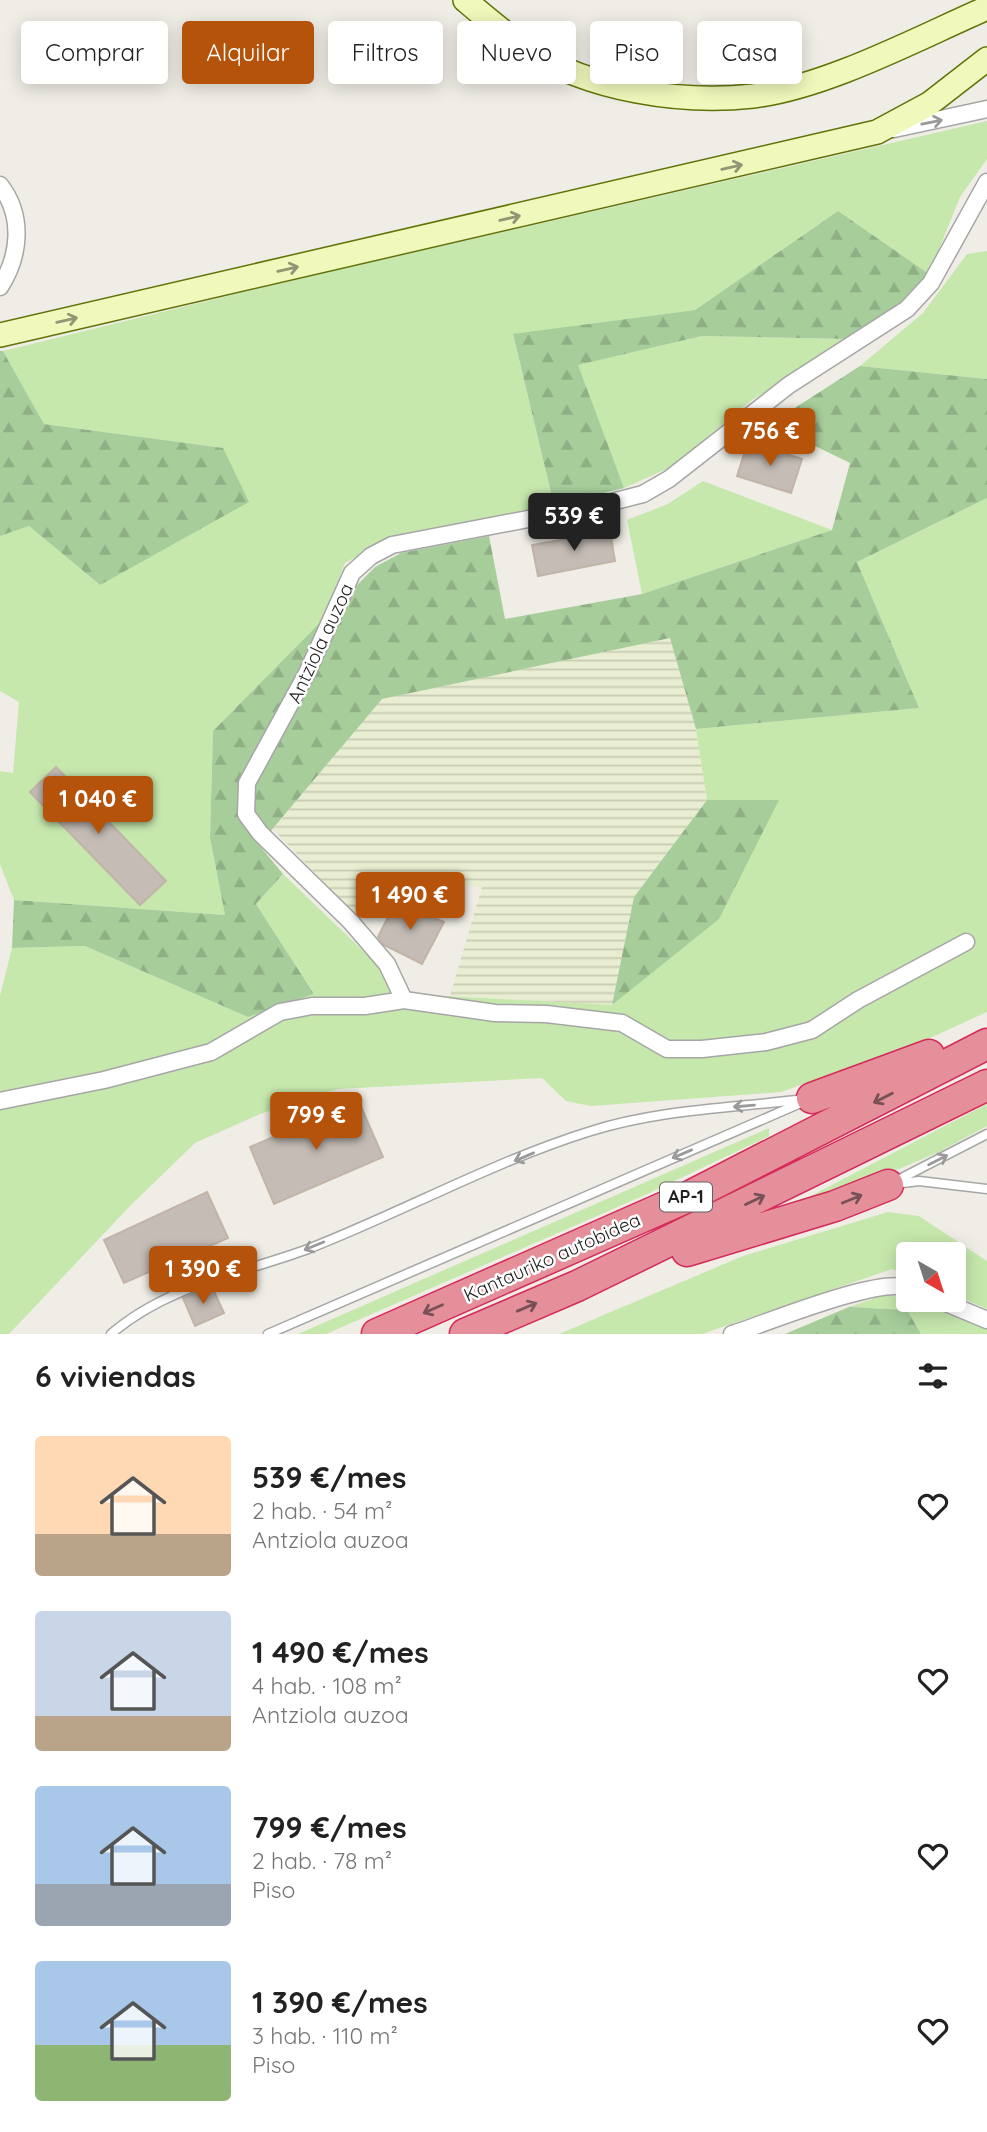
<!DOCTYPE html>
<html lang="es">
<meta charset="utf-8">
<style>
:root{--surface:#fff;--page:#f6f6f6;--text:#222;--muted:#767676;--accent:#b45309}
body{margin:0;font-family:Quicksand,sans-serif;background:var(--page);color:var(--text);height:100vh;display:flex;flex-direction:column;font-size:26px;white-space:nowrap}
*{box-sizing:border-box;margin:0}
p{font-size:23px;color:var(--muted)}
.icon{flex:none;width:38px;height:38px;fill:none;stroke:currentColor;stroke-width:2;stroke-linecap:round;stroke-linejoin:round}
.map{position:relative;height:1334px;overflow:hidden}
.details{display:flex;flex-direction:column;background:var(--surface);flex:1}
.details>*{flex:none}
.guide{position:absolute;left:21px;top:21px;width:945px;height:63px;display:flex;gap:14px}
.needle{width:46px;rotate:141deg}
.controls{position:absolute;left:896px;top:1242px;display:grid;gap:14px}
.controls a{display:grid;place-items:center;width:70px;height:70px;border-radius:7px;background:var(--surface);box-shadow:0 4px 18px #0003;font-size:35px}
.price{position:absolute;translate:-50% -60px;padding:0 16px;border-radius:7px;background:var(--accent);color:#fff;font-size:23px;line-height:46px;filter:drop-shadow(0 2px 4px #0008)}
.price::after{content:'';position:absolute;left:50%;top:42px;width:21px;height:16px;margin-left:-10px;background:inherit;clip-path:polygon(0 0,100% 0,50% 100%)}
.price.selected{background:#222;color:#fff}
ul{padding:0;list-style:none}
li{display:flex;align-items:center;gap:21px;height:175px;padding:0 35px}
li span{display:grid;place-items:center;flex:none;width:196px;height:140px;border-radius:7px;color:#555}
li>.icon{margin-inline-start:auto}
span .icon{width:84px;height:84px;fill:#fffc;stroke-width:1}
li b{font-size:30px}
h2{display:flex;justify-content:space-between;align-items:center;height:84px;padding:0 35px;font-size:30px}
.pill{padding:0 24px;border-radius:7px;background:var(--surface);box-shadow:0 4px 18px #0003;font-size:24px;line-height:63px}
.pill.selected{background:var(--accent);color:#fff}
.map>svg:first-child{display:block}
.farmland{fill:url(#farmland-rules)}
.grass{fill:#c6e8ad}
.forest{fill:url(#forest-firs)}
.building{fill:#c4bcb5;stroke:#c1b4a8;stroke-width:2}
.lines{fill:none;stroke-linecap:round;stroke-linejoin:round}
.service-casing{stroke:#a6a6a6;stroke-width:11}
.minor-casing{stroke:#a6a6a6;stroke-width:19}
.secondary-casing{stroke:#617308;stroke-width:26}
.motorway-casing{stroke:#d52a5a;stroke-width:33}
.service{stroke:#fff;stroke-width:8}
.minor{stroke:#fff;stroke-width:16}
.secondary{stroke:#f1f8bb;stroke-width:23}
.motorway{stroke:#e48f9a;stroke-width:30}
.oneway{stroke:#9a9a9a}
.oneway2{stroke:#929675}
.oneway3{stroke:#785156}
.labels{text-anchor:middle;stroke-width:5;stroke-linejoin:round;paint-order:stroke}
.shield{fill:#fff;stroke:#626262;stroke-width:2}
.shield-label{font-size:18px;font-weight:bold;fill:#1f1f1f}
.street-label{font-size:19px;fill:#1f1f1f;stroke:#fff}
</style>
<div class="map">
<svg width="987" height="1334" viewBox="0 0 987 1334">
<defs>
<pattern id="farmland-rules" width="6" height="5" patternUnits="userSpaceOnUse" patternTransform="scale(1.75)"><rect width="6" height="5" fill="#e9edd1"/><path d="M0 2.5h6" fill="none" stroke="#c7cbb3"/></pattern>
<pattern id="forest-firs" width="22" height="20" patternUnits="userSpaceOnUse" patternTransform="scale(1.75)"><rect width="22" height="20" fill="#a7cd9b"/><path d="M5 1l3.5 6h-7zM16 11l3.5 6h-7z" fill="#8fb085"/></pattern>
</defs>
<rect width="100%" height="100%" fill="#efede5"/>
<path class="farmland" d="M 670,638 L 696,729 L 707,800 L 634,897 L 612,1005 L 450,996 L 482,887 L 422,879 L 360,920 L 273,829 L 381,699 Z"/>
<path class="grass" d="M 987,121 L 987,159 L 960,197 L 929,274 L 838,211 L 695,310 L 513,335 L 554,505 L 390,538 L 345,563 L 321,622 L 213,731 L 210,838 L 225,915 L 14,900 L 0,864 L 0,771 L 13,773 L 19,702 L 0,691 L 0,536 L 29,526 L 100,585 L 222,448 L 44,424 L 3,351 L 281,283 Z
M 987,251 L 987,379 L 860,366 L 923,313 L 967,254 Z
M 702,336 L 849,339 L 752,400 L 671,467 L 624,488 L 577,365 Z
M 987,474 L 987,1012 L 919,1043 L 781,1092 L 591,1106 L 566,1101 L 542,1078 L 337,1089 L 260,1114 L 195,1143 L 129,1207 L 9,1334 L 0,1334 L 0,996 L 12,948 L 85,946 L 248,1017 L 314,994 L 256,904 L 283,874 L 383,970 L 391,993 L 613,1005 L 779,800 L 707,800 L 696,729 L 919,708 L 857,562 L 987,498 Z
M 703,481 L 832,530 L 642,594 L 627,520 L 668,504 Z
M 987,1104 L 987,1126 L 939,1152 L 873,1180 L 805,1199 Z
M 769,1128 L 769,1136 L 645,1195 L 326,1334 L 298,1334 Z
M 888,1212 L 919,1216 L 987,1261 L 987,1309 L 954,1295 L 954,1255 L 908,1255 L 908,1276 L 892,1269 L 702,1334 L 559,1334 L 743,1256 Z
M 884,1295 L 907,1298 L 987,1329 L 987,1334 L 921,1334 L 906,1310 L 849,1307 Z"/>
<path class="forest" d="M 838,211 L 929,274 L 900,305 L 849,339 L 702,336 L 578,365 L 624,488 L 554,505 L 513,334 L 695,310 Z
M 0,351 L 3,351 L 44,424 L 223,448 L 249,502 L 100,585 L 29,526 L 0,536 Z
M 860,366 L 987,379 L 987,498 L 857,562 L 919,708 L 696,729 L 670,638 L 382,699 L 259,845 L 283,874 L 256,904 L 314,994 L 248,1017 L 85,946 L 12,948 L 14,900 L 225,915 L 210,838 L 213,731 L 375,567 L 401,553 L 489,536 L 505,619 L 642,594 L 832,530 L 850,463 L 770,424 Z
M 707,800 L 779,800 L 719,919 L 612,1005 L 634,897 Z
M 849,1307 L 907,1310 L 921,1334 L 785,1334 Z"/>
<path class="building" d="M 748,442 L 802,459 L 791,493 L 737,476 Z
M 610,531 L 615,561 L 538,576 L 532,545 Z
M 56,767 L 166,881 L 140,905 L 30,792 Z
M 396,901 L 444,922 L 422,964 L 384,945 L 378,937 Z
M 358,1100 L 383,1157 L 274,1204 L 250,1147 Z
M 207,1192 L 228,1238 L 196,1252 L 207,1275 L 177,1286 L 167,1264 L 124,1283 L 104,1240 Z
M 212,1287 L 224,1313 L 195,1326 L 183,1298 Z"/>
<g class="lines">
<defs>
<path id="service" d="M 894,1182 L 987,1134
M 894,1184 L 919,1181 L 987,1189
M 111,1334 C 168,1285 240,1274 308,1249 C 403,1212 494,1161 591,1131 C 661,1109 734,1108 805,1099
M 268,1334 L 803,1102"/>
<path id="minor" d="M 894,129 L 987,109
M 0,185 C 24,216 20,256 0,287
M 404,1000 L 387,964 L 351,922 L 260,833 L 246,814 L 247,783 L 307,673 L 352,573 L 371,556 L 392,545 L 596,506 L 643,494 L 669,479 L 789,385 L 907,309 L 931,283 L 987,182
M 0,1101 L 104,1080 L 211,1052 L 280,1012 L 312,1006 L 365,1006 L 404,1000 L 495,1013 L 546,1014 L 622,1023 L 667,1049 L 702,1049 L 766,1042 L 812,1030 L 858,1000 L 966,942
M 939,1300 L 987,1320
M 732,1334 C 767,1323 880,1276 908,1288"/>
<path id="secondary" d="M 465,0 C 485,17 506,35 528,50 C 590,90 681,104 753,96 C 827,87 918,38 987,8
M 0,335 L 877,132 L 929,104 L 987,59"/>
<path id="motorway" d="M 812,1098 L 929,1055
M 687,1251 L 835,1206 L 888,1185
M 377,1334 L 692,1195 L 987,1044
M 465,1334 L 577,1286 L 987,1085"/>
</defs>
<use href="#service" class="service-casing"/>
<use href="#minor" class="minor-casing"/>
<use href="#secondary" class="secondary-casing"/>
<use href="#motorway" class="motorway-casing"/>
<use href="#service" class="service"/>
<use href="#minor" class="minor"/>
<use href="#secondary" class="secondary"/>
<use href="#motorway" class="motorway"/>
</g>
<defs><path id="oneway-shaft" d="M-6 0H5M1.5-3L5.5 0L1.5 3" fill="none" stroke-width="1.6" stroke-linecap="round" stroke-linejoin="round" transform="scale(1.75)"/></defs>
<g class="oneway">
<use href="#oneway-shaft" transform="translate(932 122) rotate(-11)"/>
<use href="#oneway-shaft" transform="translate(744 1106) rotate(175)"/>
<use href="#oneway-shaft" transform="translate(682 1154) rotate(157)"/>
<use href="#oneway-shaft" transform="translate(524 1157) rotate(157)"/>
<use href="#oneway-shaft" transform="translate(938 1160) rotate(-27)"/>
<use href="#oneway-shaft" transform="translate(314 1246) rotate(158)"/>
</g>
<g class="oneway2">
<use href="#oneway-shaft" transform="translate(732 167) rotate(-13)"/>
<use href="#oneway-shaft" transform="translate(510 218) rotate(-13)"/>
<use href="#oneway-shaft" transform="translate(288 269) rotate(-13)"/>
<use href="#oneway-shaft" transform="translate(67 320) rotate(-13)"/>
</g>
<g class="oneway3">
<use href="#oneway-shaft" transform="translate(883 1098) rotate(153)"/>
<use href="#oneway-shaft" transform="translate(852 1199) rotate(-22)"/>
<use href="#oneway-shaft" transform="translate(755 1200) rotate(-26)"/>
<use href="#oneway-shaft" transform="translate(527 1307) rotate(-23)"/>
<use href="#oneway-shaft" transform="translate(433 1309) rotate(156)"/>
</g>
<g class="labels">
<rect class="shield" x="660" y="1182.5" width="52" height="29" rx="5"/>
<g class="shield-label">
<text x="686" y="1203">AP-1</text>
</g>
<g class="street-label">
<text transform="translate(320 643) rotate(-65)" y="7">Antziola auzoa</text>
<text transform="translate(552 1257) rotate(-24)" y="7">Kantauriko autobidea</text>
</g>
</g>
</svg>
<div class="controls">
<a><svg class="needle" viewBox="-14 -14 28 28"><path d="M0-13l5 13h-10z" fill="#e53935"/><path d="M0 13l5-13h-10z" fill="#767676"/></svg></a>
</div>
<b class="price" style="left:770px;top:468px">756 €</b>
<b class="price selected" style="left:574px;top:553px">539 €</b>
<b class="price" style="left:98px;top:836px">1 040 €</b>
<b class="price" style="left:410px;top:932px">1 490 €</b>
<b class="price" style="left:316px;top:1152px">799 €</b>
<b class="price" style="left:203px;top:1306px">1 390 €</b>
<div class="guide">
<a class="pill">Comprar</a>
<a class="pill selected">Alquilar</a>
<a class="pill">Filtros</a>
<a class="pill">Nuevo</a>
<a class="pill">Piso</a>
<a class="pill">Casa</a>
</div>
</div>
<section class="details">
<h2>6 viviendas<svg class="icon" aria-label="filters" viewBox="0 0 24 24"><path d="M4 7h16M4 17h16"/><circle cx="9" cy="7" r="2"/><circle cx="15" cy="17" r="2"/></svg></h2>
<ul>
<li><span style="background:linear-gradient(#ffd9b3 70%,#b9a48a 0)"><svg class="icon" aria-label="home" viewBox="0 0 24 24"><path d="M3 11l9-7 9 7M6 9v11h12V9"/></svg></span><div><b>539 €/mes</b><p>2 hab. · 54 m²</p><p>Antziola auzoa</p></div><svg class="icon" aria-label="heart" viewBox="0 0 24 24"><path d="M12 20l-8-8c-3-5 5-10 8-4 3-6 11-1 8 4z"/></svg></li>
<li><span style="background:linear-gradient(#c9d6e8 75%,#b9a48a 0)"><svg class="icon" aria-label="home" viewBox="0 0 24 24"><path d="M3 11l9-7 9 7M6 9v11h12V9"/></svg></span><div><b>1 490 €/mes</b><p>4 hab. · 108 m²</p><p>Antziola auzoa</p></div><svg class="icon" aria-label="heart" viewBox="0 0 24 24"><path d="M12 20l-8-8c-3-5 5-10 8-4 3-6 11-1 8 4z"/></svg></li>
<li><span style="background:linear-gradient(#a9c7e8 70%,#9aa5b1 0)"><svg class="icon" aria-label="home" viewBox="0 0 24 24"><path d="M3 11l9-7 9 7M6 9v11h12V9"/></svg></span><div><b>799 €/mes</b><p>2 hab. · 78 m²</p><p>Piso</p></div><svg class="icon" aria-label="heart" viewBox="0 0 24 24"><path d="M12 20l-8-8c-3-5 5-10 8-4 3-6 11-1 8 4z"/></svg></li>
<li><span style="background:linear-gradient(#a9c7e8 60%,#8fb573 0)"><svg class="icon" aria-label="home" viewBox="0 0 24 24"><path d="M3 11l9-7 9 7M6 9v11h12V9"/></svg></span><div><b>1 390 €/mes</b><p>3 hab. · 110 m²</p><p>Piso</p></div><svg class="icon" aria-label="heart" viewBox="0 0 24 24"><path d="M12 20l-8-8c-3-5 5-10 8-4 3-6 11-1 8 4z"/></svg></li>
</ul>
</section>
